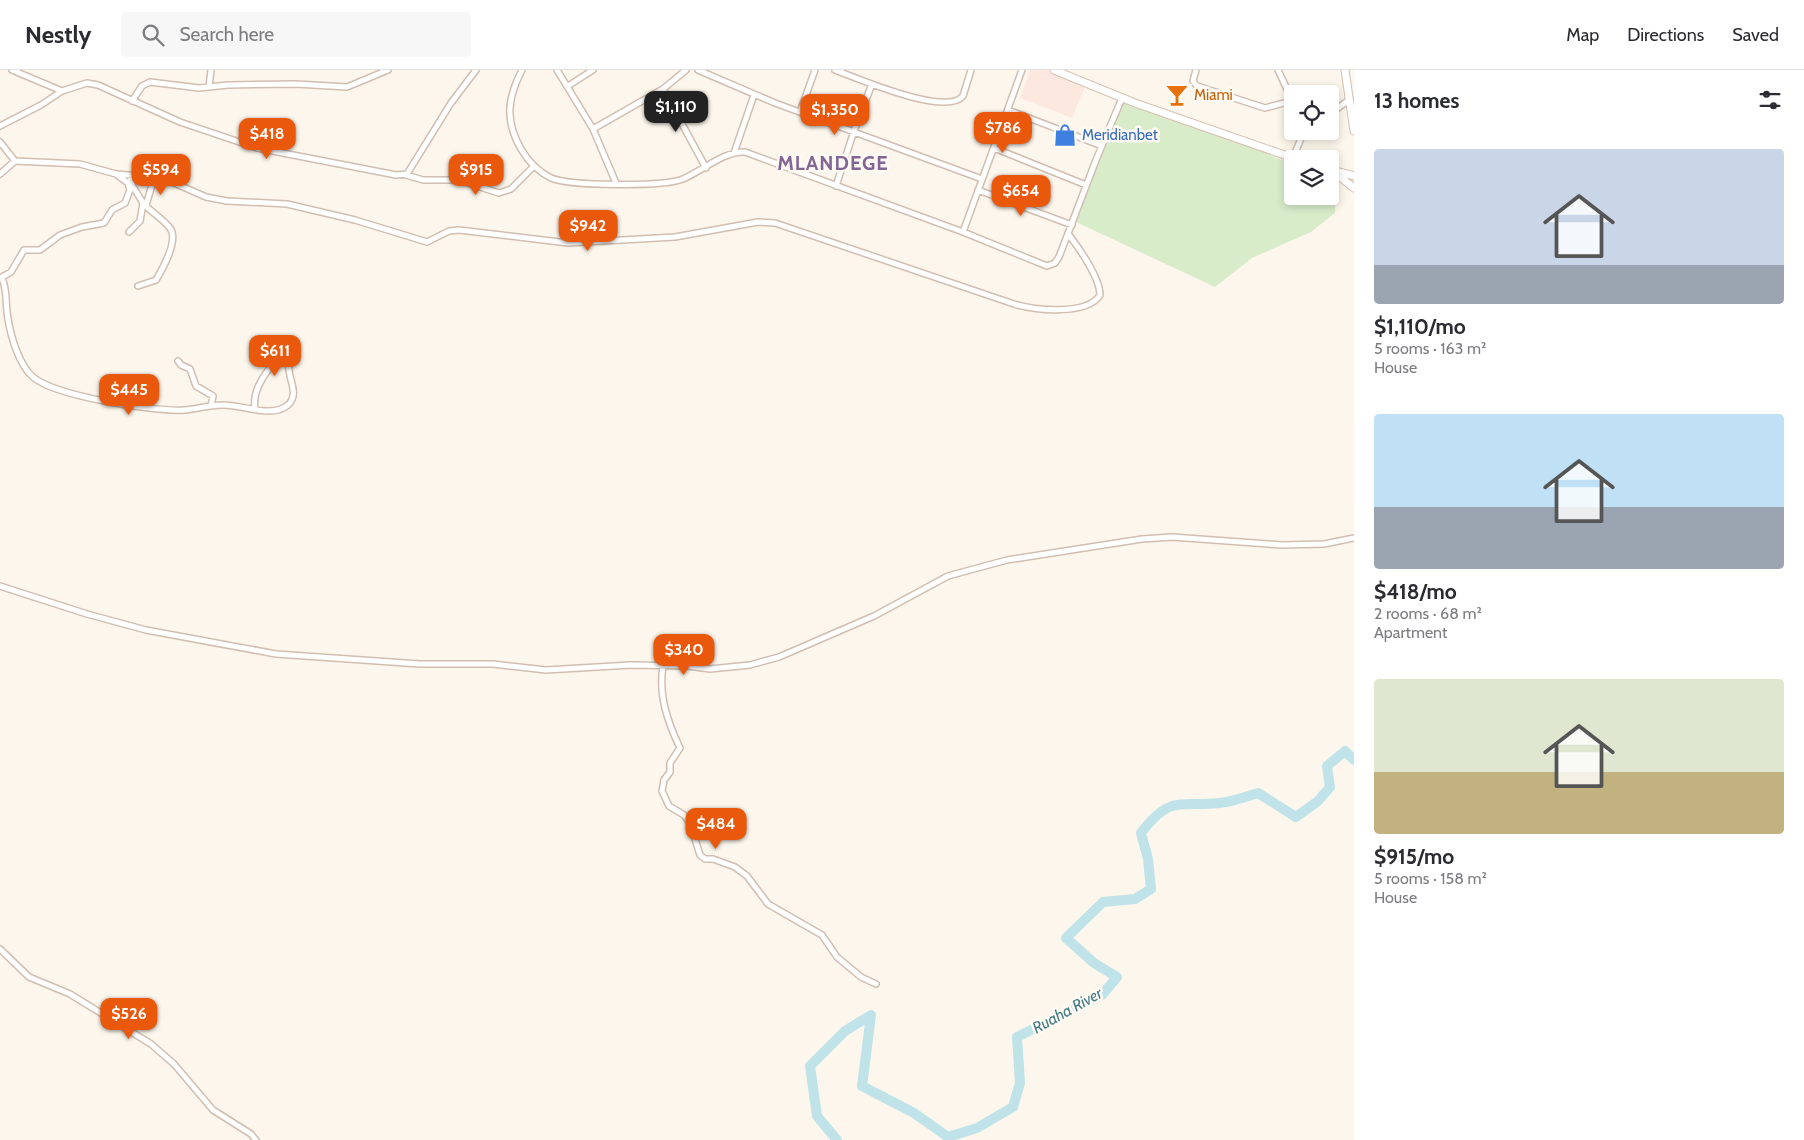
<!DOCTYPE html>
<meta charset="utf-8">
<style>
:root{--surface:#fff;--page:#f7f7f7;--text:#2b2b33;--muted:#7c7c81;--line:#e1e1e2;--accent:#ea580c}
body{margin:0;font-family:Cabin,sans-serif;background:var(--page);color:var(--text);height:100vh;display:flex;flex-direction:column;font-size:19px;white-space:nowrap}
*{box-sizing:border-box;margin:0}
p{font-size:16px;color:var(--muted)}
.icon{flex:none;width:28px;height:28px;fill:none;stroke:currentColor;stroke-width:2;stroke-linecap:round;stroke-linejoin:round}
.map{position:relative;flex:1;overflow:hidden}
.side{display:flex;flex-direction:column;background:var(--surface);width:450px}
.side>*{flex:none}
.controls{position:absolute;left:1284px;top:15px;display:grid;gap:10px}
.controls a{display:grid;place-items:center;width:55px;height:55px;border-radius:5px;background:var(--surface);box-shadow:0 2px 8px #0003;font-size:25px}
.price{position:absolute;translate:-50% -42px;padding:0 11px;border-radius:10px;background:var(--accent);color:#fff;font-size:16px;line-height:32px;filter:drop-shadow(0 1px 2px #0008)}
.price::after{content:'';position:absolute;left:50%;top:30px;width:15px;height:11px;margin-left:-8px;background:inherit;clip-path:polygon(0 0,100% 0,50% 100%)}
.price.on{background:#222;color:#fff}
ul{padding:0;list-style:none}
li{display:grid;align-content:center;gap:10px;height:265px;padding:0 20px}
li span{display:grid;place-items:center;height:155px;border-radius:5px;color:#555}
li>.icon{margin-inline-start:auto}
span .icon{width:90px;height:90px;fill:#fffc;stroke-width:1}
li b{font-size:21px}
h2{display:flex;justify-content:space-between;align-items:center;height:60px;padding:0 20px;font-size:21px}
header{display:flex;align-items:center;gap:30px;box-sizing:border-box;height:70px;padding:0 25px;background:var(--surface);border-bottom:1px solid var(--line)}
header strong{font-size:24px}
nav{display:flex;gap:28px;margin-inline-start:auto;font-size:18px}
.search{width:350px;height:45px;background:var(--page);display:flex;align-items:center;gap:12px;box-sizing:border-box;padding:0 18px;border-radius:5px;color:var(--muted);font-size:19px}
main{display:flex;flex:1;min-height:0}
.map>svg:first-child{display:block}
.commercial{fill:#fde8e0}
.green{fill:#d8ecc9}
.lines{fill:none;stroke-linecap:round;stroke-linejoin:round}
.river{stroke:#bfe3e8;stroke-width:10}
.street-casing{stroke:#d1beb0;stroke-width:8}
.secondary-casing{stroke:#d6c0b0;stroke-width:9}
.street{stroke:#fff;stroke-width:5}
.secondary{stroke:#fff;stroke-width:7}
.labels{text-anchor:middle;stroke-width:5;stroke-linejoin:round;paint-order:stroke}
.food-label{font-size:15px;fill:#c56008;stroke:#fffaf3;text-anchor:start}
.shop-label{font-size:15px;fill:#366cbe;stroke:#fffaf3;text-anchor:start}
.water-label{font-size:16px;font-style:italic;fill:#437c86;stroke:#fffaf3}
.district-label{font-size:20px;font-weight:bold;letter-spacing:1px;fill:#846695;stroke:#fffaf3}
</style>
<header>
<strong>Nestly</strong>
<div class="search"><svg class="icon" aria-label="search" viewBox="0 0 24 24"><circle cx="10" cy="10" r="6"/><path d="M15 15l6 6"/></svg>Search here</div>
<nav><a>Map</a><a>Directions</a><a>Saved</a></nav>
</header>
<main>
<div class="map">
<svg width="1354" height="1070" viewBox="0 0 1354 1070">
<rect width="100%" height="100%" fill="#fdf6ec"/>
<path class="commercial" d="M 1030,0 L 1062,0 L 1088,9 L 1072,48 L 1020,28 Z"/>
<path class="green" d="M 1125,25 L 1292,94 L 1292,126 L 1330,126 L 1330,109 L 1336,112 L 1335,143 L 1311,162 L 1252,188 L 1215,217 L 1076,152 Z"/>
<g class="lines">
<path class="river" d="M 837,1070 L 817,1046 L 810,996 L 845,961 L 871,945 L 862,1016 L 914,1043 L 948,1067 L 977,1058 L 1013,1037 L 1020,1013 L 1017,967 L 1102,925 L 1117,907 L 1094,893 L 1066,868 L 1103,832 L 1135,829 L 1151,819 L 1148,789 L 1141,763 C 1170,725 1178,737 1219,733 C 1232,732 1245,727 1258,723 L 1296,747 L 1318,731 L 1330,717 L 1327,696 L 1345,681 L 1354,690"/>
<defs>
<path id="street" d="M 12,0 L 62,21 L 87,13 L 98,15 L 180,52 L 257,78 L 396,105 L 407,104 L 451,33 L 476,0
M 522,0 C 507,29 505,51 521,79 C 528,91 539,102 551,108 C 570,116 663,117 683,109 C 702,101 724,81 745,82 L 963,162 L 1047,196 L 1055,193 L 1059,187 L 1096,90 L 1122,28
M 557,0 L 593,59 L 616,113
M 698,0 L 775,33 L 982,109
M 835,0 C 857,8 946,47 963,26 L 971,0
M 1196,0 L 1193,11 L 1197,16 L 1265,38 L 1292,31
M 1278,0 L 1292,30
M 568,16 L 593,0
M 209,17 L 211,0
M 663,19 L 706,98
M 132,31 L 142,16 L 150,12 L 199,18 L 228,15 L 296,14 L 347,17 L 388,0
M 1008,40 L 1102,76
M 800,42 L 815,0
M 1330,44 L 1350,29
M 0,56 L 41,35 L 62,21
M 593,59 L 663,19 L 686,0
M 0,72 L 15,91 L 80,94 L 116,104 L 163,108 L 206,127 L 227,131 L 287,134 L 355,150 L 427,172 L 449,161 L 459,160 L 568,173 L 675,167 L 758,152 L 775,153 L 1014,234 C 1035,240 1087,246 1100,225 C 1100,208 1079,178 1069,165
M 994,78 L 1086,115
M 734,83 L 754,25
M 1293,88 L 1304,61
M 0,104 L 15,91
M 406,105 L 423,110 L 458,110 L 499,123 L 511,119 L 534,96
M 836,116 L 854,61 L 872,14
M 978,120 L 1072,155
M 146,135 L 152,115 L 157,107
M 129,162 L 140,151 L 143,133 L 132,115 L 130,105
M 963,162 L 1022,0
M 0,208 L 11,202 L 24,180 L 40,180 L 60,165 L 82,157 L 104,153 L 112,140 L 125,133 L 130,120 L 128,113 L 116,104
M 2,208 C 8,222 5,234 8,249 C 11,267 19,295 33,307 C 55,326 154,342 184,340 C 197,339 209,335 222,335 C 241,334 272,349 288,335 C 301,323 286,307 289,292 L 294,289
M 138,216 L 156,210 C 163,198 179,170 170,158 C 163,149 151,142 143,133
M 178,291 L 181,295 L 190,299 L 196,316 L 213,326 L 211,336
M 255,338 C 252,320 266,301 278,289 L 277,280
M 0,516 L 87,544 L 146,560 L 276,584 L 420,594 L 493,594 L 546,600 L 631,595 L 688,596 L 710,599 L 750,595 L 779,587 L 874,546 L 948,506 L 1007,490 L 1142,469 L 1172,467 L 1282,475 L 1324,474 L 1354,468
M 663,596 C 658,625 668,653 680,678 L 670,693 L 670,702 L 664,710 L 662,721 L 669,736 L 684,745 L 690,753 L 700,785 L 705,789 L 713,789 L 735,797 L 747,806 L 768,834 L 822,865 L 837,887 L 861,907 L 876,914
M 0,879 L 29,907 L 70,924 L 151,974 L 174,994 L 213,1040 L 251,1064 L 256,1070"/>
<path id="secondary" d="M 1054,0 L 1135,33 L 1296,89
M 1345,0 L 1354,61
M 1330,99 L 1354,118
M 1340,102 L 1354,106"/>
</defs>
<use href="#street" class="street-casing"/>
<use href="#secondary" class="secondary-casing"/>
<use href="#street" class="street"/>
<use href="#secondary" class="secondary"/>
</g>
<defs>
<symbol id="bar-bare" viewBox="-9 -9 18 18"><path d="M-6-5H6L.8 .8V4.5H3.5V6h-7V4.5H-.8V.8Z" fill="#e8710a" stroke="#fffaf3" stroke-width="2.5" paint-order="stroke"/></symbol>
<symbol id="shop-bare" viewBox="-9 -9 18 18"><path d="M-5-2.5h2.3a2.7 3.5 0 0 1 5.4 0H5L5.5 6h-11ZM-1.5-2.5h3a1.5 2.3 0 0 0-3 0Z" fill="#3f7fe0" stroke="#fffaf3" stroke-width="2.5" paint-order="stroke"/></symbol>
</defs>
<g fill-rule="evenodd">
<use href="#bar-bare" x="1161" y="9" width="32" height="32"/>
<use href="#shop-bare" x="1049" y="49" width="32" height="32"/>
</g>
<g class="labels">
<g class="food-label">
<text x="1194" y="30">Miami</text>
</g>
<g class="shop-label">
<text x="1082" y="70">Meridianbet</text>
</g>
<g class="water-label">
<text transform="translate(1067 940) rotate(-29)" y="6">Ruaha River</text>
</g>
<g class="district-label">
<text x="833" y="100">MLANDEGE</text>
</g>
</g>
</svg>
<div class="controls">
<a><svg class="icon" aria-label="locate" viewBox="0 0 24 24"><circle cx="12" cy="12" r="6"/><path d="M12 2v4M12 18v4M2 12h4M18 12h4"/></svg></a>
<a><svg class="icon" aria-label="layers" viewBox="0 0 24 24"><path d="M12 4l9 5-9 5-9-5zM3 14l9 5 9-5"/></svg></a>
</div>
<b class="price on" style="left:676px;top:63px">$1,110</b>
<b class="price" style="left:835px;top:66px">$1,350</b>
<b class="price" style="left:1003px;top:84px">$786</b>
<b class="price" style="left:267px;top:90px">$418</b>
<b class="price" style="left:161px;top:126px">$594</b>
<b class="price" style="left:476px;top:126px">$915</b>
<b class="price" style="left:1021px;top:147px">$654</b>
<b class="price" style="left:588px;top:182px">$942</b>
<b class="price" style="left:275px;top:307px">$611</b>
<b class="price" style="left:129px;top:346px">$445</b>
<b class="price" style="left:684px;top:606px">$340</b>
<b class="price" style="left:716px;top:780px">$484</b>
<b class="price" style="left:129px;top:970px">$526</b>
</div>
<section class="side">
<h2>13 homes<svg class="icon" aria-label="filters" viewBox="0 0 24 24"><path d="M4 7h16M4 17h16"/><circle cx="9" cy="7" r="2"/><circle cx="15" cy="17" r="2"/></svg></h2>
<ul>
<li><span style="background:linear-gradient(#c9d6e8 75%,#9aa5b1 0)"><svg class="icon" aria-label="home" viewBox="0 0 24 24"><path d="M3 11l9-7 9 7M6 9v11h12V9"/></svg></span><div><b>$1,110/mo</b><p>5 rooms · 163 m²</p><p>House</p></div></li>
<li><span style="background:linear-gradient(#bfe0f5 60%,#9aa5b1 0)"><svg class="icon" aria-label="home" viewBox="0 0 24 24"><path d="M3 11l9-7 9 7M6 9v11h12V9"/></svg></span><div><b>$418/mo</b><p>2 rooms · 68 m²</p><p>Apartment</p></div></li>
<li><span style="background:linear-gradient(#dfe7d0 60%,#c2b280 0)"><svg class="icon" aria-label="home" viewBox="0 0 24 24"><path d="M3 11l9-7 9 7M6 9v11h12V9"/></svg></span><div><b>$915/mo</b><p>5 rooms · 158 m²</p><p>House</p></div></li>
</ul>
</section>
</main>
